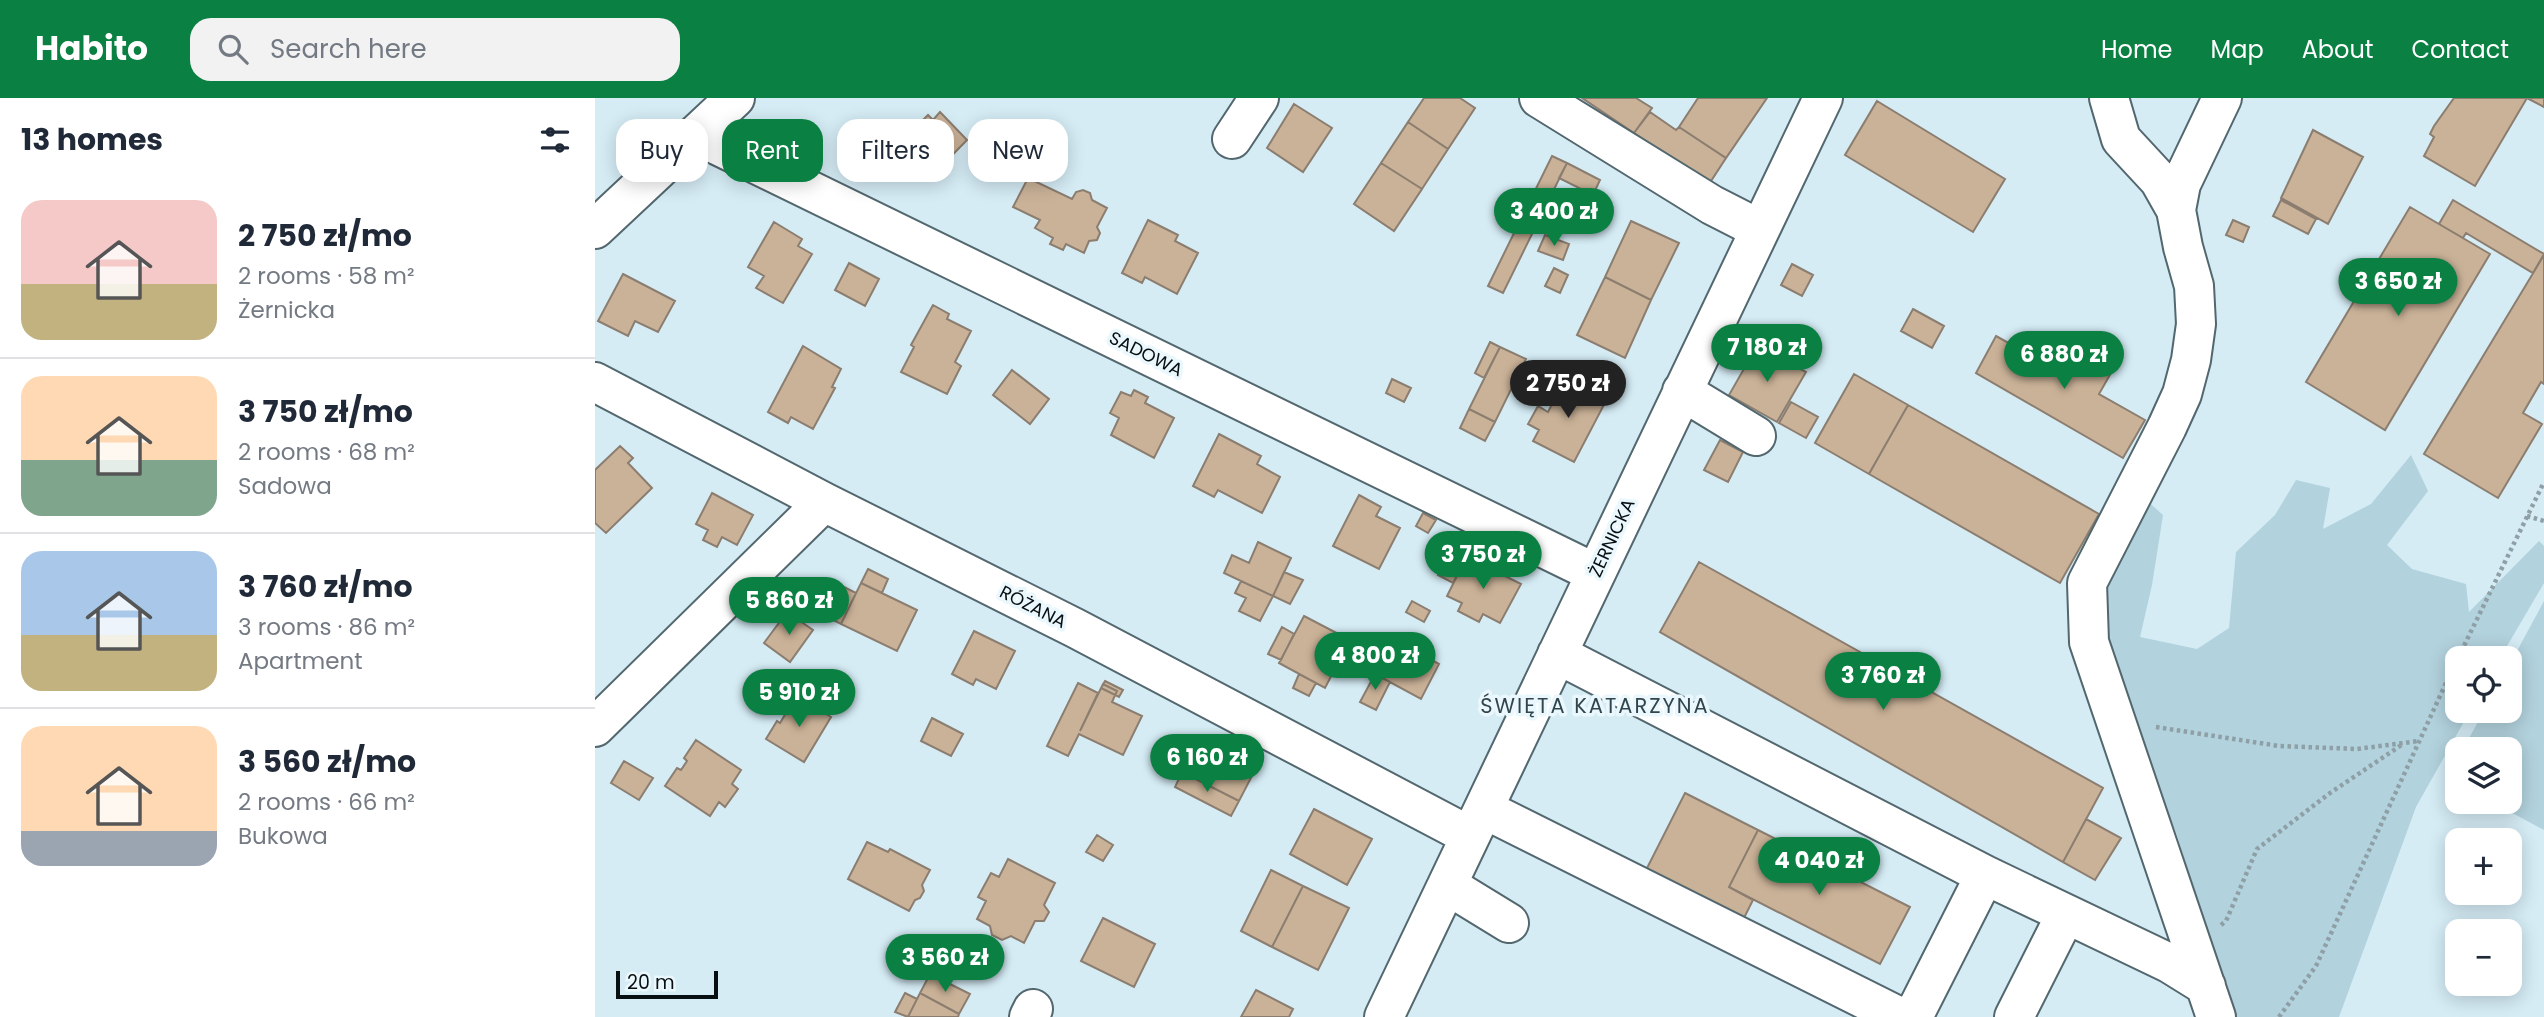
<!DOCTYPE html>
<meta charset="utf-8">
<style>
:root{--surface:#fff;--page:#f2f2f3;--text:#1f2937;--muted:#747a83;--line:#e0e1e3;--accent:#0b8043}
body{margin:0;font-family:Poppins,sans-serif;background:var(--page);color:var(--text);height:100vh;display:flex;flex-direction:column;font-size:26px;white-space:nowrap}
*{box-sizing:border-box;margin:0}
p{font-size:23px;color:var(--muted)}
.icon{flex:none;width:38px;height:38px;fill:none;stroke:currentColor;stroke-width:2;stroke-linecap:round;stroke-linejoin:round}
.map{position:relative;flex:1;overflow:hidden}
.side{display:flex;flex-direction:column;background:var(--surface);width:595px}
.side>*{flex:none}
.top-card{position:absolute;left:21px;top:21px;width:665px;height:63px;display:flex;gap:14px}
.tools{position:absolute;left:1850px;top:548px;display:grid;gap:14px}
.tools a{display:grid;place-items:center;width:77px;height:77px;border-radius:14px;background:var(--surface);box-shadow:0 4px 18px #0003;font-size:35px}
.scale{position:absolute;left:21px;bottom:18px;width:102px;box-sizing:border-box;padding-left:7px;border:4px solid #080f12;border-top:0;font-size:19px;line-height:24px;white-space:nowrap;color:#080f12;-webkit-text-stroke:5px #eaf8fd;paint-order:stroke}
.price{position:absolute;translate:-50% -60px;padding:0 16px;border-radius:24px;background:var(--accent);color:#fff;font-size:23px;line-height:46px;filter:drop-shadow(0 2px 4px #0008)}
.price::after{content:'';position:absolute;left:50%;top:42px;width:21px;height:16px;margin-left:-10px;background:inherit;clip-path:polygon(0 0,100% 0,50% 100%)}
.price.active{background:#222;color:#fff}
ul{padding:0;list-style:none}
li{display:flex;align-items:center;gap:21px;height:175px;padding:0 21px}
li+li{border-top:2px solid var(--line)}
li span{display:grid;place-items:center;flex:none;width:196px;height:140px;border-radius:21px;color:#555}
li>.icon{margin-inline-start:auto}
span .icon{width:84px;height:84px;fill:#fffc;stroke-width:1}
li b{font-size:30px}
h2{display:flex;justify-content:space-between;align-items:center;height:84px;padding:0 21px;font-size:30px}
.tag{padding:0 24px;border-radius:21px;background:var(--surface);box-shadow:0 4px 18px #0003;font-size:24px;line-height:63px}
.tag.active{background:var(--accent);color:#fff}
header{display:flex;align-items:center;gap:42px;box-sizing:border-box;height:98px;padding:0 35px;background:var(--accent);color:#fff}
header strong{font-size:33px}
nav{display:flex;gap:38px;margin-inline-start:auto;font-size:24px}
.search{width:490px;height:63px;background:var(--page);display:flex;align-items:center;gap:18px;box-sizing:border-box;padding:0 24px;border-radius:21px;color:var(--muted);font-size:26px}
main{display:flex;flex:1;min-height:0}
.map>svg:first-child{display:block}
.green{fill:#b2d2dd}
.building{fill:#cab298;stroke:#8b7d6f;stroke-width:2}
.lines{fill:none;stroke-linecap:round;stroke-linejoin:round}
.minor-casing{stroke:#53676e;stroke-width:42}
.path{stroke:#8e9fa6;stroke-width:4.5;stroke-dasharray:3.5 3.5;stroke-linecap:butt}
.minor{stroke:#fff;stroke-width:38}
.labels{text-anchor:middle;stroke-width:7;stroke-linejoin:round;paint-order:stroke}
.street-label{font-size:18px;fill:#080f12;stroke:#eaf8fd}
.quarter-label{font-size:21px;letter-spacing:2px;fill:#32454c;stroke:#eaf8fd}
</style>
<header>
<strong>Habito</strong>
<div class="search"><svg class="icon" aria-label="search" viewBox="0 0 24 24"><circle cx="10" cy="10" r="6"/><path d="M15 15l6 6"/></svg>Search here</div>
<nav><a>Home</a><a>Map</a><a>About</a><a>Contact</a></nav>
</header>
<main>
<section class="side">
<h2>13 homes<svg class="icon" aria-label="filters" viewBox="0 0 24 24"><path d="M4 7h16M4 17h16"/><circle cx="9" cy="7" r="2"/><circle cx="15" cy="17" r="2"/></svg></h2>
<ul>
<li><span style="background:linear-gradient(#f6c9c9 60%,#c2b280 0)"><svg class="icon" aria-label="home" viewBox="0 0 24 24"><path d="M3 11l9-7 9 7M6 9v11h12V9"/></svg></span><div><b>2 750 zł/mo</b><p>2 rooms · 58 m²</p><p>Żernicka</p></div></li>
<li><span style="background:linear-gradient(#ffd9b3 60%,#7fa58c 0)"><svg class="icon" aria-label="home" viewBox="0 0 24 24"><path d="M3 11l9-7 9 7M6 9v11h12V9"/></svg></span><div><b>3 750 zł/mo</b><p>2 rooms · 68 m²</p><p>Sadowa</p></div></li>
<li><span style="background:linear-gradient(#a9c7e8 60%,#c2b280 0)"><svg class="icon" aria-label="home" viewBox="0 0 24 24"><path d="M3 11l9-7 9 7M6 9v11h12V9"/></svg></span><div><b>3 760 zł/mo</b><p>3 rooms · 86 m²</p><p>Apartment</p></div></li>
<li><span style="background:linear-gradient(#ffd9b3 75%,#9aa5b1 0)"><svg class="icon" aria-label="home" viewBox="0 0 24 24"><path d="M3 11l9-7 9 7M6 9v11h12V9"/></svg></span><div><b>3 560 zł/mo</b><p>2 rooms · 66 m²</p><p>Bukowa</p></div></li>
</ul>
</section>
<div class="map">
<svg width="1949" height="919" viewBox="0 0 1949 919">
<rect width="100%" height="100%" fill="#d5ecf5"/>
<path class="green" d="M 1816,357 L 1833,393 L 1792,447 L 1817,471 L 1871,486 L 1874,514 L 1944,443 L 1949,448 L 1949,485 L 1905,560 L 1862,560 L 1862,612 L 1875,613 L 1821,709 L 1744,919 L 1637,919 L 1582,737 L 1524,594 L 1506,542 L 1510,477 L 1548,399 L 1568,417 L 1557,487 L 1545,539 L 1602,551 L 1634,530 L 1641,454 L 1680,417 L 1701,382 L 1735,390 L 1728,431 L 1776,406 Z
M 1949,503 L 1949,732 L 1897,704 L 1914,704 L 1914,651 L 1868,651 L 1889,613 L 1914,612 L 1915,566 Z"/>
<path class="building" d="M 829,0 L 865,0 L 880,10 L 853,51 L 813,24 Z
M 987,0 L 1041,0 L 1057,10 L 1039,35 Z
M 1103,0 L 1172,0 L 1131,60 L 1084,29 Z
M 1859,0 L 1949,0 L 1949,9 L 1932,0 L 1880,88 L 1829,58 L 1839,39 L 1835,36 L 1839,28 Z
M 1282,3 L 1410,81 L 1378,134 L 1250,57 Z
M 699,6 L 737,30 L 708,74 L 672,50 Z
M 345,14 L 372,42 L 335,80 L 302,48 L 333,17 L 338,22 Z
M 1055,14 L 1081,32 L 1084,29 L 1131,60 L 1114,86 L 1039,35 Z
M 813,24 L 853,51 L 827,91 L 786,65 Z
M 1718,32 L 1768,59 L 1733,126 L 1686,100 Z
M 957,58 L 972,65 L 908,195 L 893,188 Z
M 786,65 L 827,91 L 799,133 L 759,106 Z
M 972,65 L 1005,82 L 998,97 L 964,80 Z
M 433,80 L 477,101 L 481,94 L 488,92 L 495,95 L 497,102 L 512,110 L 502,129 L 505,135 L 502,142 L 494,143 L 489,155 L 471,146 L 468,152 L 455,146 L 458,140 L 440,130 L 445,122 L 418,109 Z
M 1686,102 L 1721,121 L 1713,136 L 1678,118 Z
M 1858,102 L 1949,156 L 1938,175 L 1871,135 L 1868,140 L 1844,126 Z
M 1815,109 L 1895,156 L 1790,332 L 1711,284 Z
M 553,122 L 583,137 L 580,143 L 603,155 L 582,196 L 550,179 L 547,185 L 527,175 Z
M 1638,122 L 1654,129 L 1648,144 L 1631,137 Z
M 1036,123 L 1084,145 L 1056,202 L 1010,179 Z
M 179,124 L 207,141 L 203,148 L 217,156 L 188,205 L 161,190 L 169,178 L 153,169 Z
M 950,137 L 974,146 L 968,162 L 943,153 Z
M 1949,157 L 1949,286 L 1946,284 L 1928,315 L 1947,326 L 1903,400 L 1829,356 Z
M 254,165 L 284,181 L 270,208 L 240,192 Z
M 1197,166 L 1218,177 L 1207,198 L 1186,187 Z
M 959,170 L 973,177 L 965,195 L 950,188 Z
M 28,176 L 80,203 L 63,234 L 40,223 L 33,238 L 3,223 Z
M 1010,179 L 1056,202 L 1030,260 L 982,237 Z
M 338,207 L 354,216 L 352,221 L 376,233 L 360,264 L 366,268 L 352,296 L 306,274 L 319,249 L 316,247 Z
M 1318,211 L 1349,228 L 1337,250 L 1306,233 Z
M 1401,238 L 1448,264 L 1461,241 L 1517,273 L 1504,296 L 1550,322 L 1528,360 L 1381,275 Z
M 895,244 L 905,249 L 889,280 L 880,275 Z
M 208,248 L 246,271 L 237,289 L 240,290 L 218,331 L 196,319 L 193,325 L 173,314 Z
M 1162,248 L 1211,274 L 1182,324 L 1134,297 Z
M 905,249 L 931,261 L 900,324 L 874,311 Z
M 945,267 L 970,281 L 957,306 L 932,293 Z
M 417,272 L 454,301 L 435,326 L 398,297 Z
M 1259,276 L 1313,307 L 1274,376 L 1220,345 Z
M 971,279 L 1012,301 L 979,364 L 938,343 L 944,332 L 933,326 L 943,308 L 953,314 Z
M 797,281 L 816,290 L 809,304 L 791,295 Z
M 539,292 L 553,299 L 550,305 L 579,320 L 559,360 L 516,337 L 524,320 L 515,315 L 526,294 L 536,298 Z
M 1196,304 L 1223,319 L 1211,340 L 1184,325 Z
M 1313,307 L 1504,416 L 1465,485 L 1274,376 Z
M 874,311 L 900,324 L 890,343 L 865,330 Z
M 624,336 L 666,358 L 662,366 L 685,379 L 667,415 L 623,392 L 619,399 L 598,388 Z
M 1125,342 L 1148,354 L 1133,384 L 1109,372 Z
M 25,348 L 38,360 L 33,365 L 57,390 L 11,435 L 0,425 L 0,372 Z
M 117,395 L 158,417 L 142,447 L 127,439 L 122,449 L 108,442 L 113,432 L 101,426 Z
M 764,397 L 786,409 L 781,418 L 805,430 L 784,471 L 738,448 Z
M 828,415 L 841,422 L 833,435 L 821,428 Z
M 663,444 L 696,460 L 678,498 L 629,475 L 637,457 L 654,465 Z
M 854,454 L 870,462 L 858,485 L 843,477 Z
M 887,461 L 904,470 L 902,474 L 926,486 L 905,525 L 888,516 L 884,524 L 863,513 L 867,505 L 852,498 L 870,462 L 883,469 Z
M 1104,464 L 1508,690 L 1468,764 L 1065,534 Z
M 273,471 L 293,481 L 287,495 L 266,485 Z
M 689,474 L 708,482 L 695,506 L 678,498 Z
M 646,483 L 678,498 L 665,523 L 644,513 L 651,500 L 640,495 Z
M 241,485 L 261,495 L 246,526 L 226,516 Z
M 266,485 L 322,512 L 302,553 L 246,526 Z
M 817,503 L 835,513 L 829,524 L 811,514 Z
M 192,514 L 218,532 L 195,564 L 169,545 Z
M 709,518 L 755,542 L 730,590 L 684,565 Z
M 687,529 L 699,536 L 686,562 L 673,556 Z
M 379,533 L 420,553 L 401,591 L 381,581 L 378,587 L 357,576 Z
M 798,541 L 844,566 L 826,601 L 780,576 Z
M 704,576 L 721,585 L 714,598 L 698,590 Z
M 780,576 L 795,584 L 781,612 L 765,604 Z
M 510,583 L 528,592 L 524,599 L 506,590 Z
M 483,585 L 503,595 L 485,633 L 508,586 L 522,593 L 517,604 L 547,618 L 528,657 L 484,636 L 473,658 L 452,648 Z
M 201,598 L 236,619 L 209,664 L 171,641 L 182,623 L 185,625 Z
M 337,620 L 368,636 L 356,658 L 326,643 Z
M 101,642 L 146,672 L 137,686 L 143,691 L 130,709 L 124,704 L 115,718 L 70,688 L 82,670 L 86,672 L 92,663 L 89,660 Z
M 603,645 L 659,674 L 644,703 L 587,674 Z
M 29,663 L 58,680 L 44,702 L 16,685 Z
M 587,674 L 644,703 L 636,718 L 580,689 Z
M 1090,695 L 1163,732 L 1134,789 L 1158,802 L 1147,824 L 1050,774 Z
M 719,711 L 777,741 L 752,787 L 695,756 Z
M 1491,721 L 1526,740 L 1500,782 L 1468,764 Z
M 1163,732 L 1315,809 L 1285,866 L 1134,789 Z
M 502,737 L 518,747 L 508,763 L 491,754 Z
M 272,744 L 293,754 L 295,751 L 335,772 L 327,787 L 329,793 L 325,800 L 320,802 L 314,813 L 253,781 Z
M 413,761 L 460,785 L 449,807 L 454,814 L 449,823 L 440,823 L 429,845 L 416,838 L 407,842 L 397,837 L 395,828 L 382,821 L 391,803 L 383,799 L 396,775 L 404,779 Z
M 676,772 L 708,788 L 677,849 L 646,833 Z
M 708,788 L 754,810 L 723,872 L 677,849 Z
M 508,820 L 560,846 L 539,889 L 486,863 Z
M 335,876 L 375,896 L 364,916 L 325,895 Z
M 661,892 L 698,911 L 694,919 L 646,919 Z
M 310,895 L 322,901 L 313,919 L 300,914 Z
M 325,895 L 364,916 L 363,919 L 313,919 Z"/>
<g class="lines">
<defs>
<path id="minor" d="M 944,0 L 1117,107 L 1164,131
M 1514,0 L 1526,41 L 1564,82 L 1581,112
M 105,33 L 124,48 L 1000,475
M 637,41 L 664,0
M 0,131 L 140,0
M 0,284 L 229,404 L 480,530 L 875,738
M 1087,293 L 1161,338
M 962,556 L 1390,777 L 1574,865 L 1611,888
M 0,629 L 229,404
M 889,711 L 1305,919
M 852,787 L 914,825
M 434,919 L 438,911
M 789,919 L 1228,0
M 1318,919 L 1390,777
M 1419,919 L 1471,816
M 1621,919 L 1494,544 L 1492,485 L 1572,329 L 1587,296 L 1596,262 L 1601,226 L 1599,188 L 1588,149 L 1581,112 L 1586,86 L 1627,0"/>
</defs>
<use href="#minor" class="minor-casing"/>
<path class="path" d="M 1932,418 L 1949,423
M 1863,560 L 1949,384
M 1561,629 L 1684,648 L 1762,651 L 1824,643
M 1626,827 L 1631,823 L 1662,751 L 1735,695 L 1808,646
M 1684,919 L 1721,868 L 1862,561"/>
<use href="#minor" class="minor"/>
</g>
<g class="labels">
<g class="street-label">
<text transform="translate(551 256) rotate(26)" y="6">SADOWA</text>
<text transform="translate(1017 440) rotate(-65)" y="6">ŻERNICKA</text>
<text transform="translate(438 509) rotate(27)" y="6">RÓŻANA</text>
</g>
<g class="quarter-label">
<text x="1000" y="615">ŚWIĘTA KATARZYNA</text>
</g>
</g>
</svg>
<div class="tools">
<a><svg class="icon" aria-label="locate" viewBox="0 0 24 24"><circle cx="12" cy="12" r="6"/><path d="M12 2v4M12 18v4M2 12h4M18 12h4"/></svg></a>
<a><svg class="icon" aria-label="layers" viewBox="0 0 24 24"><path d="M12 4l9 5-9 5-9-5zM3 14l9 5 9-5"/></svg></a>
<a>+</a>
<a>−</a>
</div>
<div class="scale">20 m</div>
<b class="price" style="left:959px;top:150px">3 400 zł</b>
<b class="price" style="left:1803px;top:220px">3 650 zł</b>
<b class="price" style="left:1172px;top:286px">7 180 zł</b>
<b class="price" style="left:1469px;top:293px">6 880 zł</b>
<b class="price active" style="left:973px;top:322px">2 750 zł</b>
<b class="price" style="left:888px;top:493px">3 750 zł</b>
<b class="price" style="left:194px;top:539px">5 860 zł</b>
<b class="price" style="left:780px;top:594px">4 800 zł</b>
<b class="price" style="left:1288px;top:614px">3 760 zł</b>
<b class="price" style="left:204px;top:631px">5 910 zł</b>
<b class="price" style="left:612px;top:696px">6 160 zł</b>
<b class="price" style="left:1224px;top:799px">4 040 zł</b>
<b class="price" style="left:350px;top:896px">3 560 zł</b>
<div class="top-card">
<a class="tag">Buy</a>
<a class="tag active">Rent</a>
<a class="tag">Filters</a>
<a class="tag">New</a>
</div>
</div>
</main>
